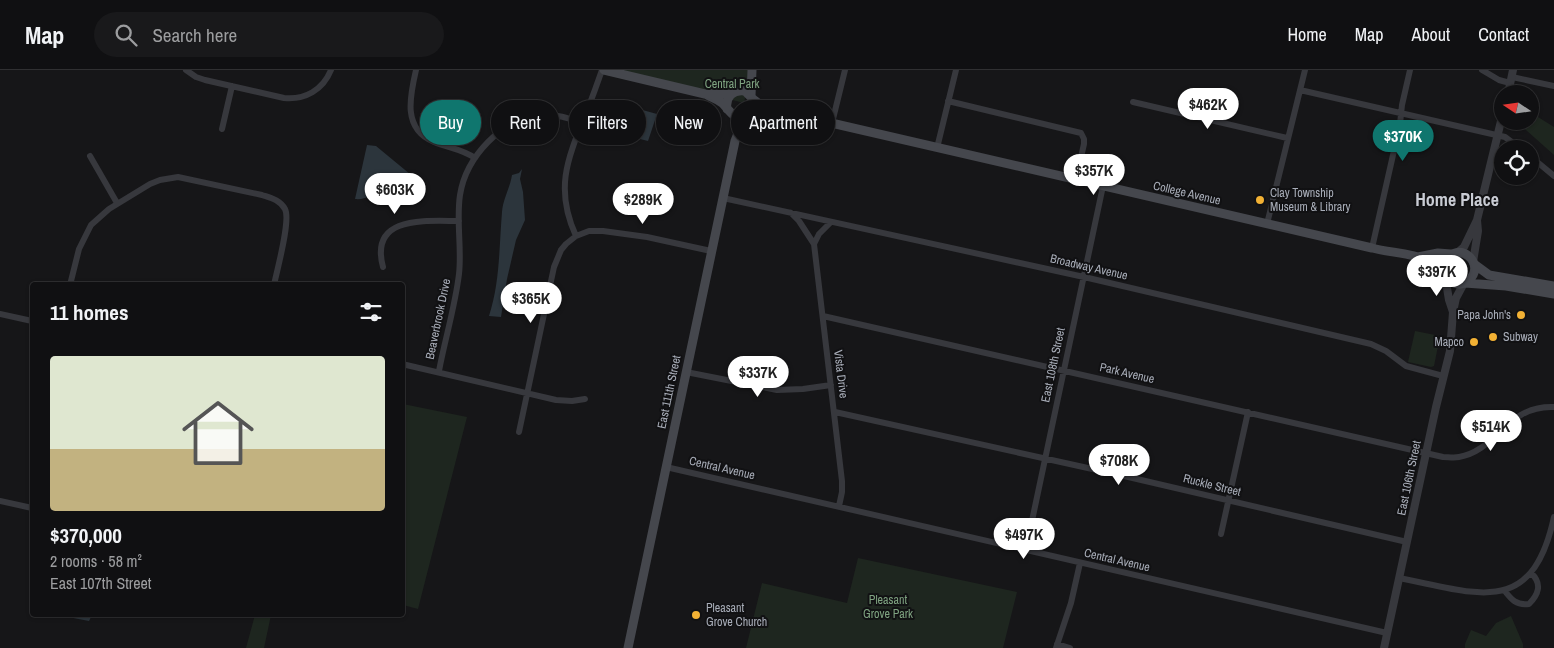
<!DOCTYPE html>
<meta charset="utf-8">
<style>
:root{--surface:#101012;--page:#19191b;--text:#f1f3f6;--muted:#9c9d9f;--line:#303032;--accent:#0f766e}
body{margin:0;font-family:"Archivo Narrow",sans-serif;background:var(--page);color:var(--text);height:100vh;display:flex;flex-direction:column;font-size:19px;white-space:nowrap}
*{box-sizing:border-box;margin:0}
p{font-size:16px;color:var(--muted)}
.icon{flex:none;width:28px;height:28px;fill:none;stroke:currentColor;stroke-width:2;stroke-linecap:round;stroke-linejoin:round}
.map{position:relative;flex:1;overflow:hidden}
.panel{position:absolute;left:30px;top:212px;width:375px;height:335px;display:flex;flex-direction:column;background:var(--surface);border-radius:5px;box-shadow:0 1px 4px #0004,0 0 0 1px var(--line)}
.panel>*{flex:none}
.guide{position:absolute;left:420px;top:30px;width:475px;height:45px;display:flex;gap:10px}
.needle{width:32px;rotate:283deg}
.buttons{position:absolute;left:1494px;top:15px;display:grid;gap:10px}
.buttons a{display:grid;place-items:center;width:45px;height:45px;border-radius:50%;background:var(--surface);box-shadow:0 1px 4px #0004,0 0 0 1px var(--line);font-size:25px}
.price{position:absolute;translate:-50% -42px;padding:0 11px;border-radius:18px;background:#fff;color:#222;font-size:16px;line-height:32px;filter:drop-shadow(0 1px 2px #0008)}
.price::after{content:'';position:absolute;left:50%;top:30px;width:15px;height:11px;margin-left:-8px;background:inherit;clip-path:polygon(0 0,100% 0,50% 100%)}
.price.selected{background:var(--accent);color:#fff}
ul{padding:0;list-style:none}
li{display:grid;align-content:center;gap:10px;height:265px;padding:0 20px}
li+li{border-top:1px solid var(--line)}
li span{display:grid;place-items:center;height:155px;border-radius:5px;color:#555}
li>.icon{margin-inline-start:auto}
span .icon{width:90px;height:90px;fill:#fffc;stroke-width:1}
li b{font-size:21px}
h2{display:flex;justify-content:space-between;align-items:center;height:60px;padding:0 20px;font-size:21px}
.tag{padding:0 18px;border-radius:22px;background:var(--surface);box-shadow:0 1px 4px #0004,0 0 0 1px var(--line);font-size:18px;line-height:45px}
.tag.selected{background:var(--accent);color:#fff}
header{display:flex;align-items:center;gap:30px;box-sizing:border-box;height:70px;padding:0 25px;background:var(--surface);border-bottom:1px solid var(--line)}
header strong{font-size:24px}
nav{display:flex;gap:28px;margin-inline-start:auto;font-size:18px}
.search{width:350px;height:45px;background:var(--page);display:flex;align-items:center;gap:12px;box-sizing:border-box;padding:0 18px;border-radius:28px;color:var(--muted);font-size:19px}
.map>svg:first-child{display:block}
.green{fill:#1e261f}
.water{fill:#2c353c}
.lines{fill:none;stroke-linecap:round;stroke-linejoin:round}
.minor{stroke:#37383d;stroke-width:6}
.tertiary{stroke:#37383d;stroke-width:8}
.secondary{stroke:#45474d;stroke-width:9}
.poi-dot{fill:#f2b134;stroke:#111113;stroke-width:2}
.labels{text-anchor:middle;stroke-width:4;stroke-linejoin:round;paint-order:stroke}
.park-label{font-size:12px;fill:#7fa381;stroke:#111113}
.street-label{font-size:12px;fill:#a8adb8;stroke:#111113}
.poi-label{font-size:12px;fill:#a8adb8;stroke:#111113;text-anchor:start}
.district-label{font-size:18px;font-weight:bold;fill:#c9ccd4;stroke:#111113}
</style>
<header>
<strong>Map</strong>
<div class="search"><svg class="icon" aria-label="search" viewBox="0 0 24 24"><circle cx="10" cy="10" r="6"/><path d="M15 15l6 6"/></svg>Search here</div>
<nav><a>Home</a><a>Map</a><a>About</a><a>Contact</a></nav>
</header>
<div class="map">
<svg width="1554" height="578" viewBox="0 0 1554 578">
<rect width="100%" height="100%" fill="#161618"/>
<path class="green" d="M 616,0 L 751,0 L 744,33 Z
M 1530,42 L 1554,57 L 1554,85 L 1516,51 L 1530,51 Z
M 1415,261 L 1440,266 L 1434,296 L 1431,297 L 1408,292 Z
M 403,334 L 467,347 L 418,539 L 403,535 Z
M 858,488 L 1017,522 L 1003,578 L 746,578 L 762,513 L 847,533 Z
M 255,545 L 271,545 L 264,578 L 246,578 Z
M 1511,546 L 1523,574 L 1523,578 L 1465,578 L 1465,574 L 1471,560 L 1486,566 L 1496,553 Z"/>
<path class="water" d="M 613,33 L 617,33 L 657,44 L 648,71 L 628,66 L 617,65 L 608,68 L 604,60 Z
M 367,75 L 376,76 L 416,109 C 403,111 392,116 381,121 C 371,125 366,130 355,129 Z
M 522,99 L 520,109 L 523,122 L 525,150 L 516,170 L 507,209 L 501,247 L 489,246 C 500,212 499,178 502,142 C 503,129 510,118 512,105 L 519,103 Z
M 67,545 L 92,545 L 89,551 L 68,547 Z"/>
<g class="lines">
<path class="minor" d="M 186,0 L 196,7 L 205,10 L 284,28 C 305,30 323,20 331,0
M 416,0 C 410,26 402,59 434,72 C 449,78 462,79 475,88
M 1482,0 L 1499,10 L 1510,13
M 1512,7 L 1554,16
M 1300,20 L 1505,67 L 1521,79
M 948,31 L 1081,63 L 1084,69 L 1084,74 L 1076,109
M 1133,32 L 1287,68
M 832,53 L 845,0
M 222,59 L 232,16
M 937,78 L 956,0
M 90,86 L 117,133
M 1530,86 L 1554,106
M 723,128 L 1084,207 L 1371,274 L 1386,281 L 1406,296 L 1443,306
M 791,143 L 799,151 L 814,174 L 842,411 L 842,422 L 839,436
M 1267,154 L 1305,0
M 576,166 C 554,118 568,88 586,43 C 592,29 597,14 602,0
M 814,174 L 819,164 L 831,152
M 1372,178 L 1400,54 L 1402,35 L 1410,0
M 383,197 C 369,145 426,151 459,151
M 70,215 L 79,179 L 91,155 L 109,139 L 150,114 L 160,110 L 178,107 L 262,125 C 271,128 280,130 285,139 C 291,150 277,200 274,215
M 0,244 L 32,251
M 823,246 L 1443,387 C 1448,387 1454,388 1459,387 C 1497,381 1506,335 1554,337
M 402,294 L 556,330 L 572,331 L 585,329
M 439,301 C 445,269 455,237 459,204 C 462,178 456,151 460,125 C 466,87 502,48 541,45 C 555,44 569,48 582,53
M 686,302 L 777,320 L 803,319 L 831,315
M 835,342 L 1124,406 L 1407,472
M 519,362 L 554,197 L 561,180 L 566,174 L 576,166 L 589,161 L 603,161 L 647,167 L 711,181
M 666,397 L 1387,563
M 0,431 L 32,438
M 1221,464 L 1248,342
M 1026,479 L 1103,116
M 1399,508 C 1477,523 1532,549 1554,447
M 1504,520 C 1511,529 1516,536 1529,534 C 1538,525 1543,514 1531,503
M 1057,574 L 1070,578
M 1056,578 L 1071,533 L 1080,493"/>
<path class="tertiary" d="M 1508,24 L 1513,0
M 1457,183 L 1464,177 L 1477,150
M 1473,192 L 1478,161 L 1477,150 L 1502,47
M 1445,206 L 1449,230 L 1453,242
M 1384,578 L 1436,337 L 1450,281 L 1453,242 L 1456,228 L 1464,213"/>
<path class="secondary" d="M 604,0 L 705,24 L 732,23
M 707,25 C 712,28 717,29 722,33 C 731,41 737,57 751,41 L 753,29 L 745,21 C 733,19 725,27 727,39
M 751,26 L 752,0
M 753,29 L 761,35 L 775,40 L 1372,178 C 1391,183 1414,183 1432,192 C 1441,197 1444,210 1454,213 C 1459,215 1464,214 1468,211 C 1488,195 1458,167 1444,193 L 1444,204
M 1418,187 L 1438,183 L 1451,184
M 1474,194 L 1489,205 L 1554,216
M 1465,213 L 1506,216 L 1554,224
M 628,578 L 723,128 L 735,71 L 745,46"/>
</g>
<g class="poi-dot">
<circle cx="1260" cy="130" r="5"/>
<circle cx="1521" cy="245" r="5"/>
<circle cx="1493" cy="267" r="5"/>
<circle cx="1474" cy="272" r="5"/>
<circle cx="696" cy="545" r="5"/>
</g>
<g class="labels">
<g class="park-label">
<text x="732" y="18">Central Park</text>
<text x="888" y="534">Pleasant<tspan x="888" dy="14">Grove Park</tspan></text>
</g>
<g class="street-label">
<text transform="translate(1187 123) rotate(13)" y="4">College Avenue</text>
<text transform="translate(1089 197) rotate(13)" y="4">Broadway Avenue</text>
<text transform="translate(438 249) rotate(-78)" y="4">Beaverbrook Drive</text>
<text transform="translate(1053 295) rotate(-78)" y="4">East 108th Street</text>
<text transform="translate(1127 303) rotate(13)" y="4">Park Avenue</text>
<text transform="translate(841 304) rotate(83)" y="4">Vista Drive</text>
<text transform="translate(669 322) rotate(-78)" y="4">East 111th Street</text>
<text transform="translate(722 398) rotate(13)" y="4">Central Avenue</text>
<text transform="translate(1409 408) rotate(-78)" y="4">East 106th Street</text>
<text transform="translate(1212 415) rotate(14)" y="4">Ruckle Street</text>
<text transform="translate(1117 490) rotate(13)" y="4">Central Avenue</text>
</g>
<g class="poi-label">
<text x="1270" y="127">Clay Township<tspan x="1270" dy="14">Museum &amp; Library</tspan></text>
<text x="1511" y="249" text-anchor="end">Papa John's</text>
<text x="1503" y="271">Subway</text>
<text x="1464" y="276" text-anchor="end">Mapco</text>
<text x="706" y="542">Pleasant<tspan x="706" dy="14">Grove Church</tspan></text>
</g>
<g class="district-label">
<text x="1457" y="136">Home Place</text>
</g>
</g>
</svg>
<div class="buttons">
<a><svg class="needle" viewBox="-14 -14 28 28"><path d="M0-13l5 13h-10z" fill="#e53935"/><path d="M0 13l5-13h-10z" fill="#9c9d9f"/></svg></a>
<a><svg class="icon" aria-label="locate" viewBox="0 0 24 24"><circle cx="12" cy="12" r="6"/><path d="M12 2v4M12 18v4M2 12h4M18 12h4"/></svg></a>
</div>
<b class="price" style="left:1208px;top:60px">$462K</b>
<b class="price selected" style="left:1403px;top:92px">$370K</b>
<b class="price" style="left:1094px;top:126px">$357K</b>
<b class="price" style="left:395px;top:145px">$603K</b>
<b class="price" style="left:643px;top:155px">$289K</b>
<b class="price" style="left:1437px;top:227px">$397K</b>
<b class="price" style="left:531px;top:254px">$365K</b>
<b class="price" style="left:758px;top:328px">$337K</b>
<b class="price" style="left:1491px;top:382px">$514K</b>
<b class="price" style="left:1119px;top:416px">$708K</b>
<b class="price" style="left:1024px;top:490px">$497K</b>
<div class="guide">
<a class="tag selected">Buy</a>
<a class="tag">Rent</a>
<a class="tag">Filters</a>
<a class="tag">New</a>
<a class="tag">Apartment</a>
</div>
<section class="panel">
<h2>11 homes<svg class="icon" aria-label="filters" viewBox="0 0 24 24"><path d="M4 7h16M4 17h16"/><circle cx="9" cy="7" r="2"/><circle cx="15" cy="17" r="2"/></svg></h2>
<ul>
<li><span style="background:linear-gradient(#dfe7d0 60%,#c2b280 0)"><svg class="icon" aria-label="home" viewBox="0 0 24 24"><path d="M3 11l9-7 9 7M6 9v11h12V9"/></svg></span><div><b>$370,000</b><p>2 rooms · 58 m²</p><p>East 107th Street</p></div></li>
</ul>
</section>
</div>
